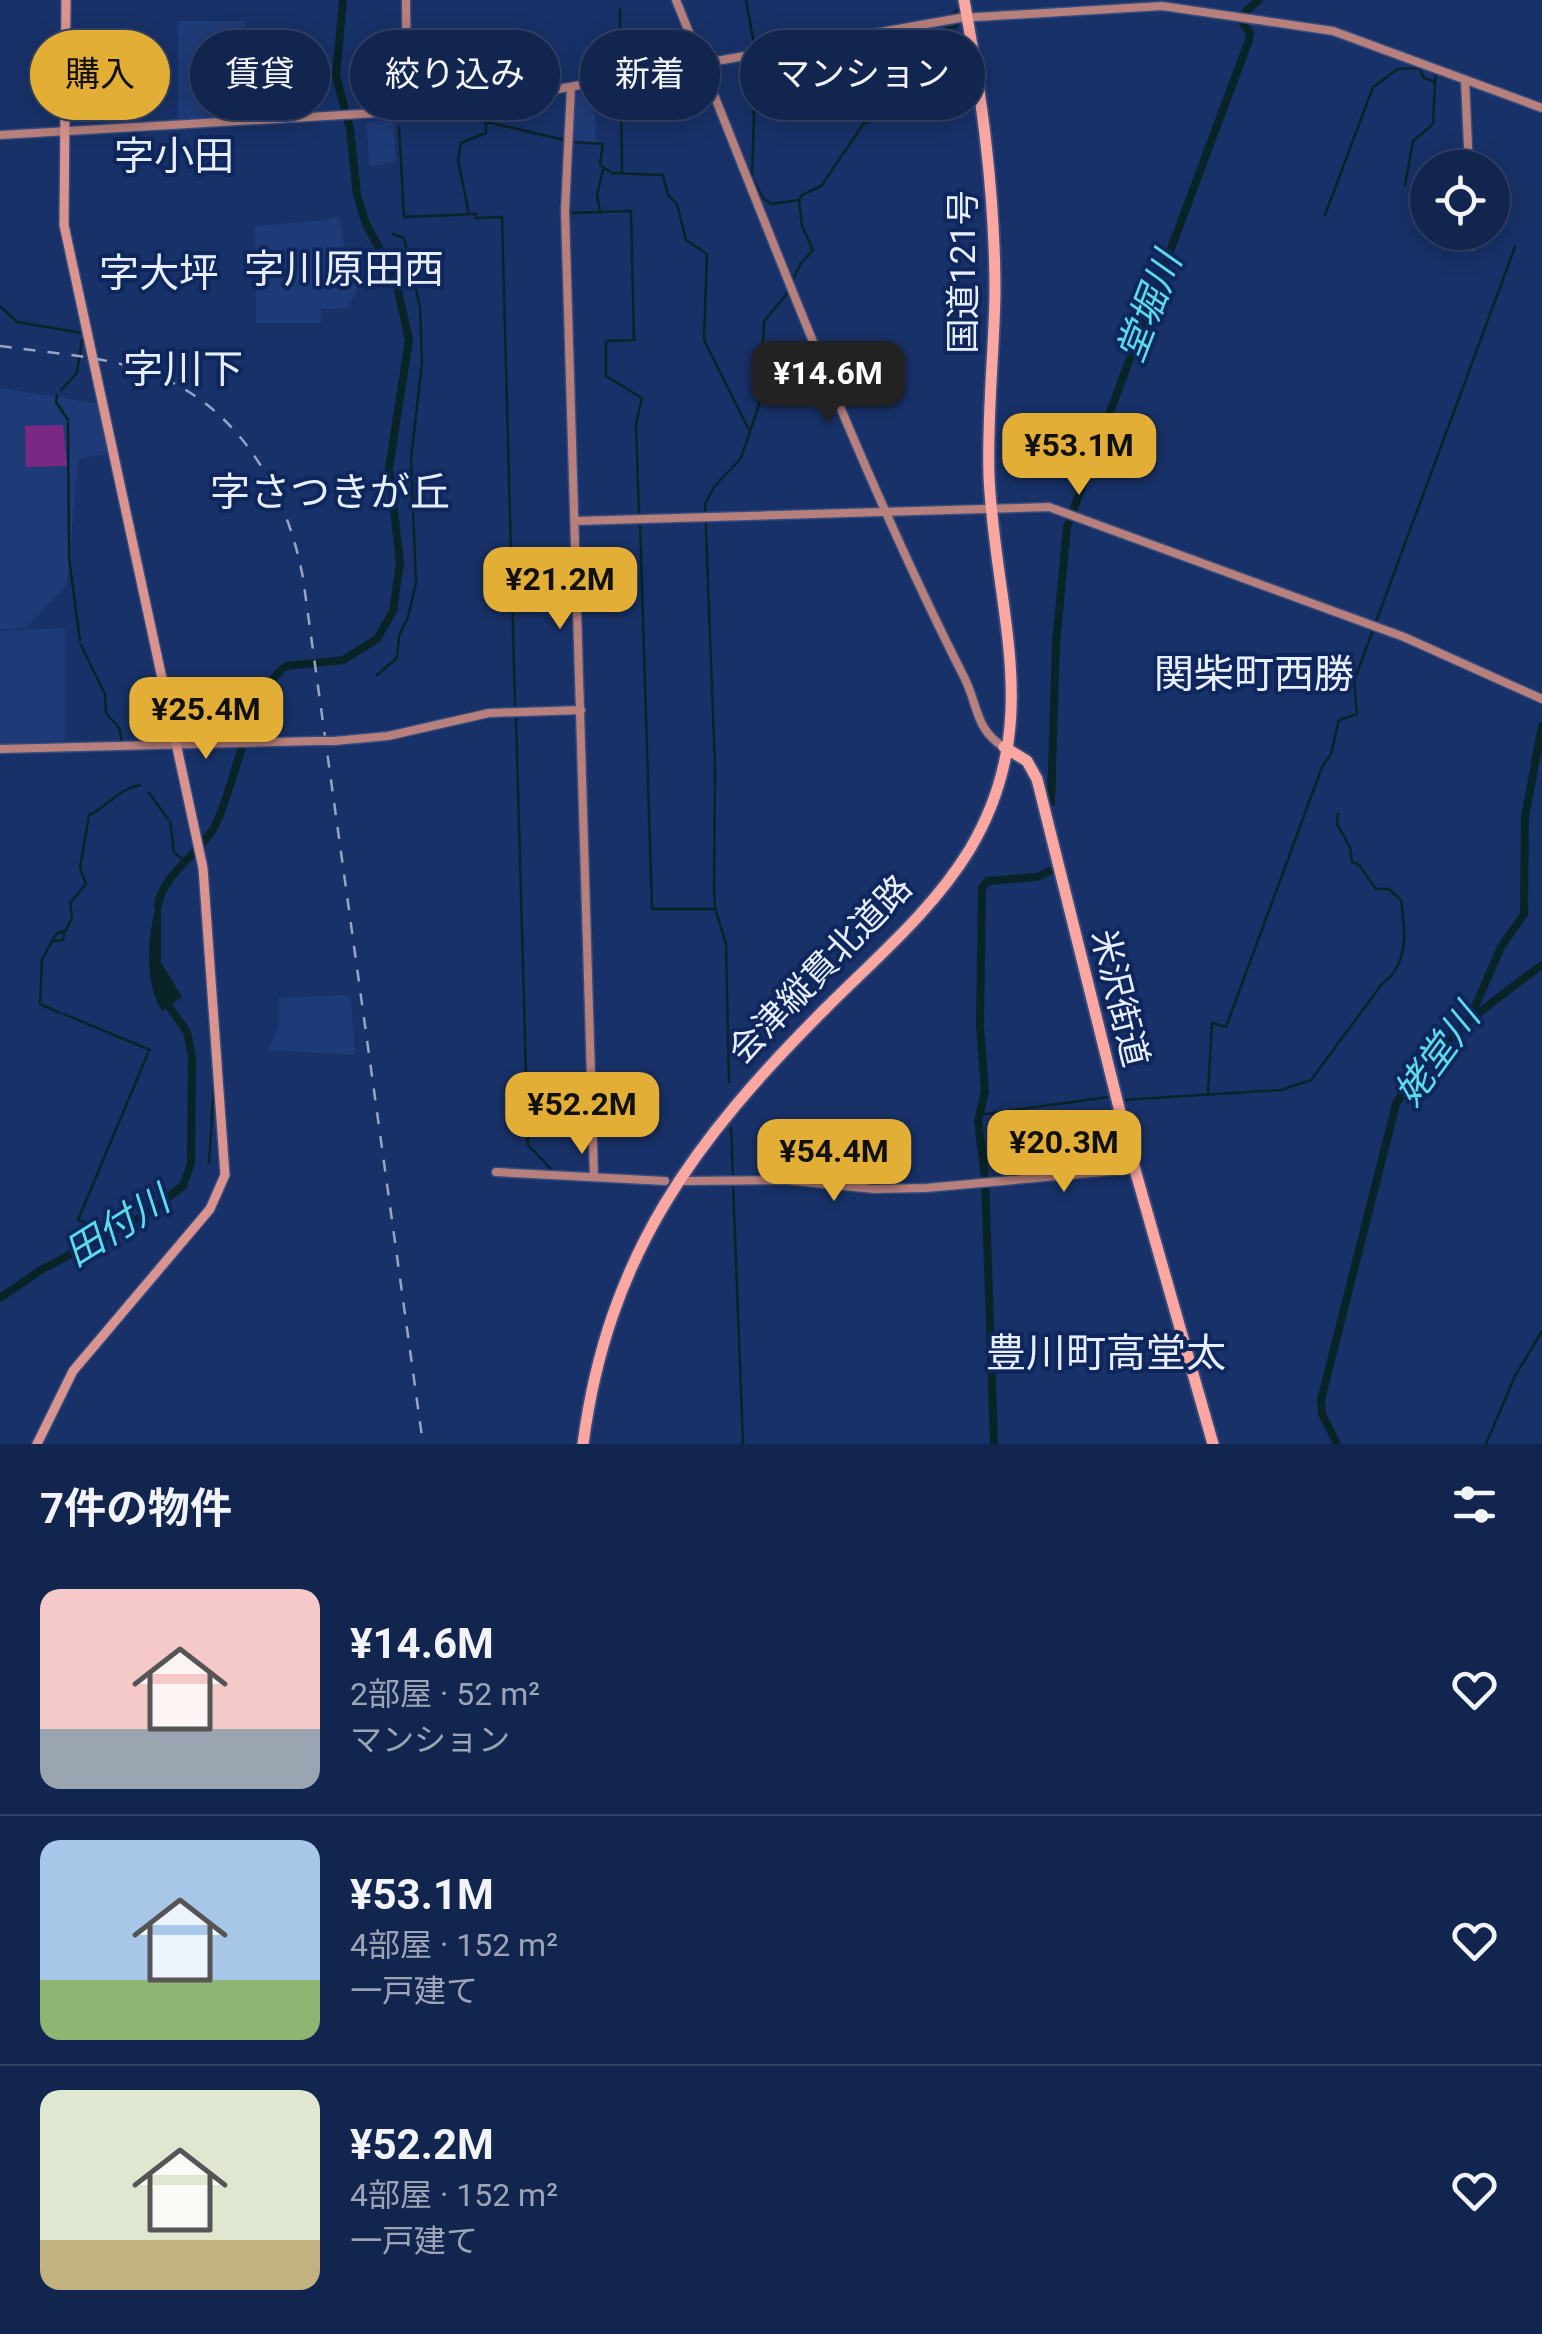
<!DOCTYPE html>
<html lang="ja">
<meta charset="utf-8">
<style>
:root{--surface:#12254e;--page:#1b2d55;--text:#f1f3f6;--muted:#9ca5b6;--line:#314266;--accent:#e3ae35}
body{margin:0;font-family:Roboto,"Noto Sans JP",sans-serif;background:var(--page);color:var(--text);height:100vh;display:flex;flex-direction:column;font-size:38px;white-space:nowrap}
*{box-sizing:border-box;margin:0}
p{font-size:32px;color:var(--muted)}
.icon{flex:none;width:55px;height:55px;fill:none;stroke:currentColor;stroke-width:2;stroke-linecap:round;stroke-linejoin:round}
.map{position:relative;height:1444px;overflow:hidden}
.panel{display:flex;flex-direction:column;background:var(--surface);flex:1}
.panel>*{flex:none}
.banner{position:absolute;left:30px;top:30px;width:1000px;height:90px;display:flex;gap:20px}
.buttons{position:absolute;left:1410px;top:150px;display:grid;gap:20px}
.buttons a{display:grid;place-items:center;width:100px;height:100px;border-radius:50%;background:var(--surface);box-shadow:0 5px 25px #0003,0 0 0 2px var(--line);font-size:50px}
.price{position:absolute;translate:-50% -85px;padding:0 22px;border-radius:20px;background:var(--accent);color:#111;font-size:32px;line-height:65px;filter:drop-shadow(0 2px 5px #0008)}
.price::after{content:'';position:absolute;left:50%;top:60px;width:30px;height:22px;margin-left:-15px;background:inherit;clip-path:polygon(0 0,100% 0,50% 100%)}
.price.on{background:#222;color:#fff}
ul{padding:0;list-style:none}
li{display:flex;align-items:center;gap:30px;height:250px;padding:0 40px}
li+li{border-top:2px solid var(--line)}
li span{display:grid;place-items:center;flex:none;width:280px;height:200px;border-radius:20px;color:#555}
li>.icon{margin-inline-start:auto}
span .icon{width:120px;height:120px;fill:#fffc;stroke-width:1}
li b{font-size:42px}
h2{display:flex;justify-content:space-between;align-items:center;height:120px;padding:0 40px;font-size:42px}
.chip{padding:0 35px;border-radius:45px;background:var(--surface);box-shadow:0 5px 25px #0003,0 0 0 2px var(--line);font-size:35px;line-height:90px}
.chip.on{background:var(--accent);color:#111}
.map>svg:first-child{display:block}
.built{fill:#1f3b77}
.green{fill:#7b2885}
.water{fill:#092426}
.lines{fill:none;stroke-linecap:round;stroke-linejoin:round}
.stream{stroke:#092426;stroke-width:2.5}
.river{stroke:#092426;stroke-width:8}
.secondary-casing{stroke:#354b7d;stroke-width:11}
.primary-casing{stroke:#354b7d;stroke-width:12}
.highway-casing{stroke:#354b7d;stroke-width:15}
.secondary{stroke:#b7807c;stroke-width:8}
.primary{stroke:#da948f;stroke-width:9}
.highway{stroke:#faa6a1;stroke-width:11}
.rail{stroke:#96a5c2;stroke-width:2.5;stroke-dasharray:12 12;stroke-linecap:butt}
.secondary-bridge-casing{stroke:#354b7d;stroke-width:11;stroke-linecap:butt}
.secondary-bridge{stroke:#b7807c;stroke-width:8}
.labels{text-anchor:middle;stroke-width:8;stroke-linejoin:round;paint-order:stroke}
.street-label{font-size:35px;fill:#e6eefb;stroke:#0e265c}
.water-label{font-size:38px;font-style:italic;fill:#59dee9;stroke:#0e265c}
.quarter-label{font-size:40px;fill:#e6eefb;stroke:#0e265c}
</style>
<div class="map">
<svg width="1542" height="1444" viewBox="0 0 1542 1444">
<rect width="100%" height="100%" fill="#183168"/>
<path class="built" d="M 178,21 L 245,21 L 245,67 L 269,67 L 268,83 L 257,84 L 258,118 L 178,118 Z
M 595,89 L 596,144 L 576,144 L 573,141 L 575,93 Z
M 393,120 L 396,161 L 370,167 L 366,122 Z
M 339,215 L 343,243 L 360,281 L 348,308 L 321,309 L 321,323 L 256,323 L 255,226 L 327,220 Z
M 0,388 L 100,404 L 108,454 L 78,459 L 67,584 L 26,628 L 0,629 Z
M 65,628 L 65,738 L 62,741 L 0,744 L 0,631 Z
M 347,995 L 351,998 L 355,1055 L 268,1050 L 279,1026 L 279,998 Z"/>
<path class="green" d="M 63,425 L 67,466 L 26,467 L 25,426 Z"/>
<path class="water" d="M 161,894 L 161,962 L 182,997 L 162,1011 C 143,982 147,924 161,894 Z"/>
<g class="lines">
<path class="stream" d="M 746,0 L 756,55 L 752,177 L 763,198 L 771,204 L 799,200 L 802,195 L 821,186 L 864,123 L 892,114 L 908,98 L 925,73 L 926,47 L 947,28 L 957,27 L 954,13 L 962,6
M 620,9 L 622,172
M 433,118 L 453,114 L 564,140
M 399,127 L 404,217 L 476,214 L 476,218 L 502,217 L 515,705
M 572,142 L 603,144 L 600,165 L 612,173 L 663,175 L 668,195 L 677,204 L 686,240 L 707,254 L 704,340 L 749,430
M 1405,185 L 1413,141 L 1433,124 L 1435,83
M 600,211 L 597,195 L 603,170
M 570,213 L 631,211 L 634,340 L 606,341 L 606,376 L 642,398 L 636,424 L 639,515
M 469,214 L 458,160 L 461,143 L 486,133 L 486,124
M 1325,215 L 1373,87 L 1398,69 L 1419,68 L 1424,78 L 1435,82 L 1436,73
M 0,306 L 17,322 L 82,333
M 61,390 L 77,373 L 82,340
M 57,395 L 56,402 L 68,420
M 68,423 L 69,558 L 80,641
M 640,523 L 652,909 L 715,909
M 81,645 L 105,694 L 106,713 L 119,728 L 122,741
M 377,675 L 397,658 L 399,636 L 408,617 L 416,583 L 411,458 L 422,363 L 420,307 L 404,238 L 393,234
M 516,717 L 528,1145 L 552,1170 L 554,1179
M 149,793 L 168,819
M 170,821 L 174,853
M 176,854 L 185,861
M 72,916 L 70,903 L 86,884 L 80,868 L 89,815 C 109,806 118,789 140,785
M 54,941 L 63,940 L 64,933
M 60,1013 L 40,1004 L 42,960 L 56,934 L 66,930 L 72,918
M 64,1014 L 150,1050
M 729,1082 L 726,944 L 715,908 L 714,887 L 715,767 L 705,504 L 714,487 L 741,458 L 768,378 L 762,361 L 764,321 L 785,296 L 801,263 L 813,250 L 802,226 L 799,200
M 1208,1093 L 1212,1023 L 1226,1027 L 1322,767 L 1331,754 L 1339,720 L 1357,714 L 1354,681 L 1515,247
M 1122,1100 L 1281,1090 L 1311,1080 L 1382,984 C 1410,964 1405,929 1401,900 L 1389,889 L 1376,889 L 1359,865 L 1352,862 L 1350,847 L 1337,824 L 1338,814
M 978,1115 L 1109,1097
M 731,1128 L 733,1176
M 209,1163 L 214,1083
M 733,1184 L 743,1444
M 85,1223 L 78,1220 L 148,1053
M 89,1226 L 100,1241
M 1486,1444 L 1515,1376 L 1542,1331"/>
<path class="river" d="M 1051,802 L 1056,643 L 1067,527 L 1249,40 L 1250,33 L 1243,24 L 1246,11 L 1259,0
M 158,905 C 163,873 203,851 216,824 C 236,782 249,693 286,666 L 343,660 L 377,639 L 393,611 L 400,563 L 389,468 L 409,340 L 395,277 L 366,224 L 357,195 L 350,129 L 336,76 L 343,0
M 1469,1021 L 1501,947 L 1524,914 L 1525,817 L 1542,726
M 0,1298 L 41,1270 L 145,1215 L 183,1186 L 191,1163 L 192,1057 L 187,1032 L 163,998
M 994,1444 L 985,1177 L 978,1121 L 985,1092 L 980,1026 L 982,888 L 988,881 L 1037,877 L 1052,870
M 1337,1444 L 1322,1414 L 1321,1400 L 1396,1104 C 1430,1046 1489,1004 1542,965"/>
<defs>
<path id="secondary" d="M 406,0 L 407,113
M 676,0 C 768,227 853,458 964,677 C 978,704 975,730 1004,747
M 1465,80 L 1469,168
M 571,87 L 565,211 L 594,1177
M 0,135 L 445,109 L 960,18 L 1162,6 L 1333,31 L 1542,108
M 1472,232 L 1472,246
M 575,521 L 1049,507 L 1404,637 L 1542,699
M 334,741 L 388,736 L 489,713 L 581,710
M 0,749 L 315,741
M 496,1172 L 665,1181
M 683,1181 L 785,1180 L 874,1189 L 926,1188 L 1135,1169"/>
<path id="primary" d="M 37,1444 L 73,1371 L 210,1209 L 225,1175 L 203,868 L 64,225 L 66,0"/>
<path id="highway" d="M 1004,747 L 1027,761 L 1037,779 L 1130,1152 L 1213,1444
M 583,1444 C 608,1254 695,1139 826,1008 C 876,958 933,910 970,849 C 1046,721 995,612 989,476 C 987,415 994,354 995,293 C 995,193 982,98 964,0"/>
</defs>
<use href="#secondary" class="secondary-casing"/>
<use href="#primary" class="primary-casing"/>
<use href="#highway" class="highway-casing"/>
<use href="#secondary" class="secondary"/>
<use href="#primary" class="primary"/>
<use href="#highway" class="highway"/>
<path class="rail" d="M 0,346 C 42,352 87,355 129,366 C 229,392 285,481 303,578 L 423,1444"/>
<defs>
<path id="secondary-bridge" d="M 315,741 L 334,741"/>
</defs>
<use href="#secondary-bridge" class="secondary-bridge-casing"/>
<use href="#secondary-bridge" class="secondary-bridge"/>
</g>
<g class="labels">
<g class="street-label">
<text transform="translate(963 272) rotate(-90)" y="12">国道121号</text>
<text transform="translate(820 969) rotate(-46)" y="12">会津縦貫北道路</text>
<text transform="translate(1120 998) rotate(76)" y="12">米沢街道</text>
</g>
<g class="water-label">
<text transform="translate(1149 307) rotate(-69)" y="13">堂堀川</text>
<text transform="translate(1437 1055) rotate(-54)" y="13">姥堂川</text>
<text transform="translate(117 1226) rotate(-32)" y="13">田付川</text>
</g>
<g class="quarter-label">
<text x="174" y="170">字小田</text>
<text x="344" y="283">字川原田西</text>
<text x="159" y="287">字大坪</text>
<text x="183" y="383">字川下</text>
<text x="330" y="506">字さつきが丘</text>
<text x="1254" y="688">関柴町西勝</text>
<text x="1106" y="1367">豊川町高堂太</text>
</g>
</g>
</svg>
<div class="buttons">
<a><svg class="icon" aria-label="locate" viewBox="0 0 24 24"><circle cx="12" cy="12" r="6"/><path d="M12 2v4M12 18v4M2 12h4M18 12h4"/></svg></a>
</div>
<b class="price on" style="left:828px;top:426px">¥14.6M</b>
<b class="price" style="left:1079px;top:498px">¥53.1M</b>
<b class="price" style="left:560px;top:632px">¥21.2M</b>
<b class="price" style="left:206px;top:762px">¥25.4M</b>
<b class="price" style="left:582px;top:1157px">¥52.2M</b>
<b class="price" style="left:1064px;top:1195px">¥20.3M</b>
<b class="price" style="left:834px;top:1204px">¥54.4M</b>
<div class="banner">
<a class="chip on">購入</a>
<a class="chip">賃貸</a>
<a class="chip">絞り込み</a>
<a class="chip">新着</a>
<a class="chip">マンション</a>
</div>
</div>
<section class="panel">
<h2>7件の物件<svg class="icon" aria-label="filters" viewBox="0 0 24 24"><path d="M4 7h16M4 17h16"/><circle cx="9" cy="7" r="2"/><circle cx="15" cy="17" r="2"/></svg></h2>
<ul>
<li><span style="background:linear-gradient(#f6c9c9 70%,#9aa5b1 0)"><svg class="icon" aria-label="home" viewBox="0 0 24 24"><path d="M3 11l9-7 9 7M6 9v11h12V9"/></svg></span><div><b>¥14.6M</b><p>2部屋 · 52 m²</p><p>マンション</p></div><svg class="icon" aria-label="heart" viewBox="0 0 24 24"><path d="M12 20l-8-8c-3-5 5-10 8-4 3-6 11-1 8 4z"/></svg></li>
<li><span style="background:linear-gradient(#a9c7e8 70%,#8fb573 0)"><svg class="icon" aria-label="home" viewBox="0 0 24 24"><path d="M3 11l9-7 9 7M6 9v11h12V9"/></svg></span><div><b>¥53.1M</b><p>4部屋 · 152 m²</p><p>一戸建て</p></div><svg class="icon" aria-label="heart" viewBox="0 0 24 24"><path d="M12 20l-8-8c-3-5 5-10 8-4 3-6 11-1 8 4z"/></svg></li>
<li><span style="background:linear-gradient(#dfe7d0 75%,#c2b280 0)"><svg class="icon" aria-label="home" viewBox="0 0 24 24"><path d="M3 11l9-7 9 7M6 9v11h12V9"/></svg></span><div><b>¥52.2M</b><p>4部屋 · 152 m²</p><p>一戸建て</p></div><svg class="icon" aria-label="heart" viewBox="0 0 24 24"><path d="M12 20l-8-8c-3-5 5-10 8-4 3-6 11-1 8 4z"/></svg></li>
</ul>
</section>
